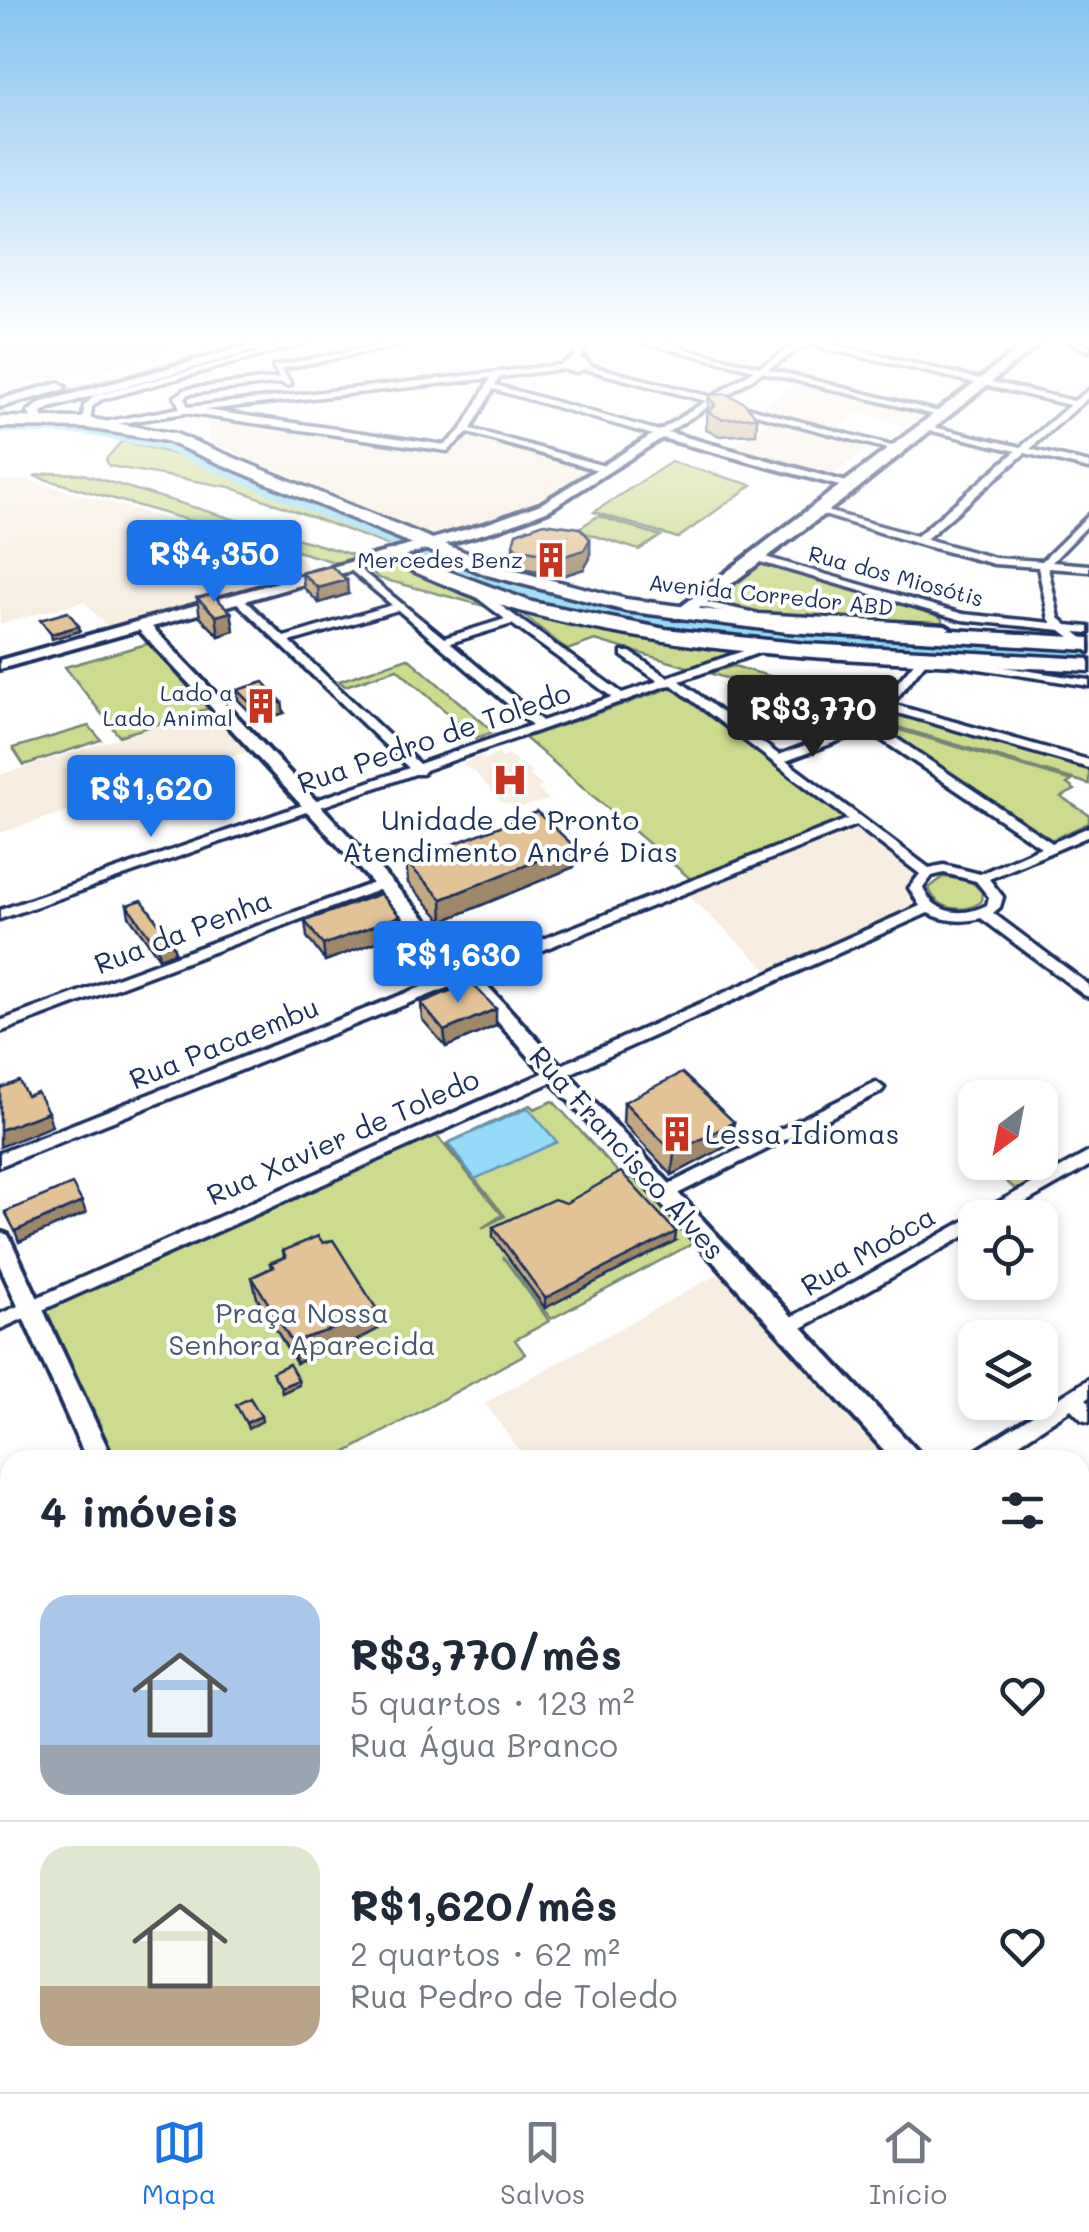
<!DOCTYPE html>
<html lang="pt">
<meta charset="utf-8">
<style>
:root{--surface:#fff;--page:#f6f6f7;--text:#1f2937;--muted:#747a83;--line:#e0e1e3;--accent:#1a73e8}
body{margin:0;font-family:Mali,sans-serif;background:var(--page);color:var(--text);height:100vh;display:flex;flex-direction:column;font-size:38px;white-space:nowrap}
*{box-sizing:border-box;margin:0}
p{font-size:32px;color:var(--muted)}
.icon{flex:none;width:55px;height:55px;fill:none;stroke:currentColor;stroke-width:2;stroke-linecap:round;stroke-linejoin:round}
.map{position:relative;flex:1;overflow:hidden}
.details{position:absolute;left:0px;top:1450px;width:1090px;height:642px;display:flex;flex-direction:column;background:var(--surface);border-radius:30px 30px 0 0;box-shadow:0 5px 15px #0003}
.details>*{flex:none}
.needle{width:65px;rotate:212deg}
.controls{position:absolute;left:958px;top:1080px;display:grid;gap:20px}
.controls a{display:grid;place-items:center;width:100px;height:100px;border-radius:20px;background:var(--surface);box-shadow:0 5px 15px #0003;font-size:50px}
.price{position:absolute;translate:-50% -85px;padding:0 22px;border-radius:10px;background:var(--accent);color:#fff;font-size:32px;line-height:65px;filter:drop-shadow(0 2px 5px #0008)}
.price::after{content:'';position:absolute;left:50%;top:60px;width:30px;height:22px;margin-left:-15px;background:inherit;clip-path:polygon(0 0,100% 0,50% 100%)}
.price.selected{background:#222;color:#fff}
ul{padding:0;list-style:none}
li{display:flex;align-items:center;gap:30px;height:250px;padding:0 40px}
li+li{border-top:2px solid var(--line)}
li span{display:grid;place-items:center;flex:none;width:280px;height:200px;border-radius:30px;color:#555}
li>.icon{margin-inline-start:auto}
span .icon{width:120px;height:120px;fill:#fffc;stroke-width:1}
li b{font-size:42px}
h2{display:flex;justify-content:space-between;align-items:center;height:120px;padding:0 40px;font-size:42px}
.menu{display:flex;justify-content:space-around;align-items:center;height:140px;border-top:2px solid var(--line);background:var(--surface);font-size:28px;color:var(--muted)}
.menu a{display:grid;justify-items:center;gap:5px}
.menu .selected{color:var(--accent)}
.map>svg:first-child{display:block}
.built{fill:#f7ede0}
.green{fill:#cddb8e;stroke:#748576;stroke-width:2.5}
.water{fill:#95daf7;stroke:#6496ba;stroke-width:2.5}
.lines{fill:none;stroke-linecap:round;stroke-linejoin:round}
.stream{stroke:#6496ba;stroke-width:2.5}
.river{fill:#95daf7;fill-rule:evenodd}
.minor-casing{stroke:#1b2f5e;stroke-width:7}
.tertiary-casing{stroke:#1b2f5e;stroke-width:8}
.secondary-casing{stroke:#1b2f5e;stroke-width:8}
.trunk-casing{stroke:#1b2f5e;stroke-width:7}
.minor{fill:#fff;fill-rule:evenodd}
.tertiary{fill:#fff;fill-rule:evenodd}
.secondary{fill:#fff;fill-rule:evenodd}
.trunk{fill:#fff;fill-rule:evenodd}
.wall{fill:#c3a881;stroke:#1b2f5e;stroke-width:2.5}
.shaded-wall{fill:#9f8869;stroke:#1b2f5e;stroke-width:2.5}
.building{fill:#e3c396;stroke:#1b2f5e;stroke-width:2.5}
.labels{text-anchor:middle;stroke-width:8;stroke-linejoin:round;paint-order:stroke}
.far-poi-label{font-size:22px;fill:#1b2f5e;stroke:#fff;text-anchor:end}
.far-street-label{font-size:22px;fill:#1b2f5e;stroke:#fff}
.street-label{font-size:28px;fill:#1b2f5e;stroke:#fff}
.poi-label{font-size:28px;fill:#1b2f5e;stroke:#fff}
.park-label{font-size:28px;fill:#485a6a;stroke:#fff}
</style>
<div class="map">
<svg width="1089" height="2092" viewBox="0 0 1089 2092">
<rect width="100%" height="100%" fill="#fff"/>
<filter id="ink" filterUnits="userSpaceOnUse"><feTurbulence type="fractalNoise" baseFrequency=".01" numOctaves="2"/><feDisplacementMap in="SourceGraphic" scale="20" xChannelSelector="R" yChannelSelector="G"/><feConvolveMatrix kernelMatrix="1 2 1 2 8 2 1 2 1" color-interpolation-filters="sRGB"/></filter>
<g filter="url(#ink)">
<path class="built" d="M 0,339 L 218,339 L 101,370 L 0,386 Z
M 792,383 L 925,414 L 907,426 L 858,413 L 834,428 L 759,408 Z
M 204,414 L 446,450 L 457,448 L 469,432 L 596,469 L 543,500 L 502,518 L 447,535 L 430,534 L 210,442 Z
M 768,422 L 867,449 L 829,478 L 728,450 Z
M 28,480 L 294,554 L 316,573 L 109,630 L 84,601 L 0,624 L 0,481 Z
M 215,708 L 253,750 L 0,833 L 0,775 Z
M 498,753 L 502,758 L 509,755 L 518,762 L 514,765 L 519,769 L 525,767 L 532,773 L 529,775 L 543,786 L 537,789 L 549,800 L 521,807 L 501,802 L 475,772 L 464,766 L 465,762 L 481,756 L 485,760 Z
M 861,826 L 921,873 L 912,888 L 914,899 L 922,907 L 770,972 L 688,895 Z
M 720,1273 L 893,1460 L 526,1460 L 485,1403 Z
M 149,2082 L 386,2082 L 390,2092 L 134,2092 Z
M 946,2082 L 953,2092 L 425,2092 L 420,2083 Z"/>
<path class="green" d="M 122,441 L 186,457 L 391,543 L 387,545 L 230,487 L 109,466 L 106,459 Z
M 671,462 L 752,485 L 678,538 L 594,512 Z
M 51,473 L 83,474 L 356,556 L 338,563 L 34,476 Z
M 598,516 L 661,536 L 639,550 L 576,530 Z
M 755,559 L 937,611 L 944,624 L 760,614 L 700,603 Z
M 393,565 L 428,576 L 496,609 L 378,578 L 372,572 Z
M 520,612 L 663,639 L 753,647 L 691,668 L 595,640 L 567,650 Z
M 154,642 L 213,707 L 119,736 L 65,667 Z
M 408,658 L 494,732 L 476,738 L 397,669 L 345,686 L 339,681 Z
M 734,666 L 877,707 L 866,720 L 709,673 Z
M 673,687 L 848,820 L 693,881 L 525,738 Z
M 897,711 L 1089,765 L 1089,784 L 887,724 Z
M 883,725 L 1072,781 L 1067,784 L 1075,790 L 1061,797 L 1089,815 L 1089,823 L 1047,842 L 879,730 Z
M 89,726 L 101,740 L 24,765 L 13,748 Z
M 943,877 L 969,880 L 982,891 L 981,902 C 963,914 936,910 929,888 Z
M 553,1101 L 626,1181 L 641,1174 L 701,1239 L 551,1319 L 503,1257 L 549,1321 L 515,1340 L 525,1354 L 332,1460 L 104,1460 L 35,1310 L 432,1130 L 502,1215 L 482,1228 L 505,1216 L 446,1144 L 530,1105 L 534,1109 Z
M 1040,1154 L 1059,1170 L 1020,1193 L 984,1163 L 1040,1162 Z"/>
<path class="water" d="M 528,1108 L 557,1142 L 475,1179 L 448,1143 Z"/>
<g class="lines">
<path class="stream" d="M 0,409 L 261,339"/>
<path class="river" d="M 0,423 L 85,425 L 174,442 L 513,583 L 630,610 L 731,624 L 1089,646 L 1089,660 L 731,636 L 630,622 L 500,592 L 163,450 L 85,435 L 0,433 Z"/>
<defs>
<path id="minor" d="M 307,339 L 320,339 L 100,400 L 92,407 L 90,425 L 83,423 L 84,406 L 94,396 Z
M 417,339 L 433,339 L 281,369 L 291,384 L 287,386 L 282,383 L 188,394 L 184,398 L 188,407 L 560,365 L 572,358 L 583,339 L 591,339 L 580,359 L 586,360 L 591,366 L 712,397 L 754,370 L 631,339 L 644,339 L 760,367 L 800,342 L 794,339 L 808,339 L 1074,401 L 1089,390 L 1089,397 L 1030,449 L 1089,463 L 1089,469 L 1025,453 L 926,539 L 995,558 L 1042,561 L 1089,515 L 1089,524 L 1052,562 L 1089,565 L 1089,571 L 1048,568 L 1059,618 L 1067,625 L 1089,627 L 1089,633 L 1075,632 L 1089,643 L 1089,652 L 1061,630 L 962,620 L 750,559 L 750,555 L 758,555 L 963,614 L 1052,623 L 1049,619 L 1038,567 L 994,564 L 915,543 L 814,512 L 819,509 L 917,536 L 1016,451 L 924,429 L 924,425 L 1021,447 L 1070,405 L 807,344 L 768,369 L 947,414 L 943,417 L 762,372 L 720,400 L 903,449 L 899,452 L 714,403 L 660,437 L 493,389 L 471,429 L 608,467 L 610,469 L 605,472 L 468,433 L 447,451 L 185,413 L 98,427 L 94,424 L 180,408 L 175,397 L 186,389 L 279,378 L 273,366 ZM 562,369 L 576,372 L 585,369 L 706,401 L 659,431 L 495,385 L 500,377 ZM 491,378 L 462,429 L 445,445 L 205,410 Z
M 1063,339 L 1073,339 L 1089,346 L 1089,351 Z
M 352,563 L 444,638 L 505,619 L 467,590 L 476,588 L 622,693 L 658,681 L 622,656 L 622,652 L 630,652 L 667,677 L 767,643 L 775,643 L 775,647 L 680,681 L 779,755 L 864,723 L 922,653 L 930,653 L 930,657 L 892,704 L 1089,760 L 1089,768 L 887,710 L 875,724 L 1052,843 L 1089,827 L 1089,836 L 989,879 L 1003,897 L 1000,907 L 993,913 L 1089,985 L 1089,997 L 1084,995 L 981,918 C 963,923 945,921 928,913 L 0,1329 L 0,1314 L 920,906 L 909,888 L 920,874 L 856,825 L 0,1166 L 0,1153 L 848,819 L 672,685 L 665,686 L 629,699 L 627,701 L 620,702 L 425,770 L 423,774 L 415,774 L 0,919 L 0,910 L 409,768 L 232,598 L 241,596 L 284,637 L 392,605 L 348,568 L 347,566 ZM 398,610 L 532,725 L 419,764 L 290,642 ZM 512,624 L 612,697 L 542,721 L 450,643 ZM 867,730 L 1041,847 L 980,874 L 944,865 L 929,868 L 786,761 ZM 944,873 L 976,881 L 989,897 L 987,905 C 963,918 934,914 923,888 L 932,876 Z
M 697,600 L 759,614 L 945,625 L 950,628 L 945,631 L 759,620 L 693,605 L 692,603 Z
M 958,660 L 1089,680 L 1089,686 L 954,665 L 952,663 Z
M 384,879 L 391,883 L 389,886 L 0,1032 L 0,1021 Z
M 876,1082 L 884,1088 L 881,1092 L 669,1198 L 657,1198 L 655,1194 L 657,1190 Z
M 1089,1152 L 1089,1166 L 998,1218 L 975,1218 L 975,1230 L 793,1333 L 787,1335 L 781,1333 L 778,1328 L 781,1323 Z
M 1089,1379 L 1089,1397 L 1086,1399 L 1089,1402 L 1089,1422 L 1082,1420 L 1071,1409 L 994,1460 L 968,1460 L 971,1454 Z
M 1080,2010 L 1089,2013 L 1089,2046 L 1080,2042 Z
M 10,2079 L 10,2082 L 41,2082 L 36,2092 L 0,2092 L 4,2083 Z"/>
<path id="tertiary" d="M 660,430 L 857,485 L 851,489 L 662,438 L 549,510 L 499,529 L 152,627 C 411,898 661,1178 918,1452 L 922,1460 L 893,1460 C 641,1184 395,902 139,630 L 0,669 L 0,660 L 489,523 L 541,504 Z
M 0,1232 L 8,1235 L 11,1241 L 113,1460 L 87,1460 L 0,1266 Z
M 1080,1632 L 1089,1636 L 1089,1670 L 1080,1666 Z
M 385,2082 L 420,2082 L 424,2092 L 389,2092 Z"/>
<path id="secondary" d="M 275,339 L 294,339 L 50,408 L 41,413 L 45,424 L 35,424 L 28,412 L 42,402 Z
M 1032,339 L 1045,339 L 847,497 L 686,618 L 674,618 L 674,612 Z
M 59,383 L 65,387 L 63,390 L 0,407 L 0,399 Z"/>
<path id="trunk" d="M 0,417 L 87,418 L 176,434 L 501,567 L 626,599 L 787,620 L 1089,638 L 1089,650 L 787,632 L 626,611 L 487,575 L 166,441 L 87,428 L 0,427 Z
M 391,550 L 532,602 L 665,629 L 806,644 L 1089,659 L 1089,671 C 899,661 704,662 520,611 C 473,598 429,578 385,559 L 385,551 Z"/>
</defs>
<use href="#minor" class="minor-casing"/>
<use href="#tertiary" class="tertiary-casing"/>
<use href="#secondary" class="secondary-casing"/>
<use href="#trunk" class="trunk-casing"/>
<use href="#minor" class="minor"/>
<use href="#tertiary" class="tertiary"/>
<use href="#secondary" class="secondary"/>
<use href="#trunk" class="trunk"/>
</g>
<path class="wall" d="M 709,395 L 757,417 L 756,434 L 720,436 L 706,430 Z
M 590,539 L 590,558 L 584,569 L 562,576 L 517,567 L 513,563 L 513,544 Z
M 302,573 L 348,594 L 319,603 L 304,588 Z
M 197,598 L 231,612 L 234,631 L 219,636 L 200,617 Z
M 237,690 L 284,713 L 259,721 L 238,700 Z
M 574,846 L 574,867 L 443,921 L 408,883 L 406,862 Z
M 127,905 L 172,942 L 175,952 L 159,958 L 129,916 Z
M 400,916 L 401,933 L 325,961 L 307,937 L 305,921 Z
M 421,1003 L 496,1026 L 446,1047 L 422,1019 Z
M 624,1102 L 731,1144 L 672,1175 L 623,1123 Z
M 493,1227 L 675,1241 L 545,1308 L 493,1237 Z
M 283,1251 L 378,1329 L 342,1348 L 296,1363 L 257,1298 L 252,1277 L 271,1268 L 270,1263 L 284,1257 Z"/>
<path class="shaded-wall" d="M 590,539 L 590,558 L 584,569 L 562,576 L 562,557 Z
M 347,580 L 348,594 L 319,603 L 318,588 Z
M 231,612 L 234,631 L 219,636 L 216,616 Z
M 79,626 L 80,631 L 52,639 L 51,634 Z
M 282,702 L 284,713 L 259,721 L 257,710 Z
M 574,846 L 574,867 L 443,921 L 442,899 Z
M 400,916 L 401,933 L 325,961 L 323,945 Z
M 172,942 L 175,952 L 159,958 L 157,947 Z
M 496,1009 L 496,1026 L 446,1047 L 444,1031 Z
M 48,1112 L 52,1126 L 0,1147 L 0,1130 Z
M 734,1122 L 731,1144 L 672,1175 L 674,1153 Z
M 82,1202 L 86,1213 L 19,1242 L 15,1231 Z
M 676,1232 L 675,1241 L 545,1308 L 545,1298 Z
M 376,1308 L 378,1329 L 342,1348 L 296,1363 L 292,1342 Z
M 298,1380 L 299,1385 L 282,1393 L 281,1387 Z
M 261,1416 L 262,1421 L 248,1429 L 246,1423 Z"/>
<path class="building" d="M 726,394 L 743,402 L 757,417 L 722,419 L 708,412 L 715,406 L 709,395 Z
M 544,523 L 580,528 L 590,539 L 584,550 L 562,557 L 517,548 L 513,544 L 516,533 Z
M 331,566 L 347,580 L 318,588 L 302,573 Z
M 212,594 L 231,612 L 216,616 L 197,598 Z
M 68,612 L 79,626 L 51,634 L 40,620 Z
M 264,682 L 282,702 L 257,710 L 237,690 Z
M 537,812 L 574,846 L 442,899 L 406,862 Z
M 380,894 L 400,916 L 323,945 L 305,921 Z
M 142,900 L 172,942 L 157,947 L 127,905 Z
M 471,982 L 496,1009 L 444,1031 L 421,1003 Z
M 682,1073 L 734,1122 L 674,1153 L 624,1102 Z
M 19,1081 L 27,1096 L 37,1092 L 48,1112 L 0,1130 L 0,1088 Z
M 621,1172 L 676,1232 L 545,1298 L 493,1227 L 554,1199 L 566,1203 Z
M 72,1184 L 82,1202 L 15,1231 L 5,1212 Z
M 318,1236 L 323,1243 L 333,1240 L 376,1308 L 339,1327 L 292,1342 L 252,1277 L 274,1267 L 270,1263 L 286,1257 L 283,1251 Z
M 289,1364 L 298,1380 L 281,1387 L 272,1372 Z
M 250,1398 L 261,1416 L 246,1423 L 236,1405 Z"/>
</g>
<linearGradient id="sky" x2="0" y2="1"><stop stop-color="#87c3ee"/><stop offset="0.54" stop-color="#fff"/><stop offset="1" stop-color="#fff" stop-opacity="0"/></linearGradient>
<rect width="1089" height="632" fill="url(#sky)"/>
<defs>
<symbol id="building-bare" viewBox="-9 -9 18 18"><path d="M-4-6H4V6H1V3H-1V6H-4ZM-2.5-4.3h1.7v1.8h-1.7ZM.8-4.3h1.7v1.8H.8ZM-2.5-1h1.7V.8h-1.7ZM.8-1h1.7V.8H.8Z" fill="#c8321e" stroke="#fff" stroke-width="2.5" paint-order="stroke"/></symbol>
<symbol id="hospital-bare" viewBox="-9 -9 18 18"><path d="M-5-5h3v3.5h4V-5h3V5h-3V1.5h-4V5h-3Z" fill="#c8321e" stroke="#fff" stroke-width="2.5" paint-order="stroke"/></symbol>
</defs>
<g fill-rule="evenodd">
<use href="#building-bare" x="526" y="535" width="50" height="50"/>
<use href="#building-bare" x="236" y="681" width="50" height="50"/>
<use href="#hospital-bare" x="485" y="755" width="50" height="50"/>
<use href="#building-bare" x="652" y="1109" width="50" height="50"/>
</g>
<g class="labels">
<g class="far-poi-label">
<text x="523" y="568">Mercedes Benz</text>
<text x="233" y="701">Lado a<tspan x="233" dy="25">Lado Animal</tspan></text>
</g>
<g class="far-street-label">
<text transform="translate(896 576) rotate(15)" y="8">Rua dos Miosótis</text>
<text transform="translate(771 595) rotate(6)" y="8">Avenida Corredor ABD</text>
</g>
<g class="street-label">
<text transform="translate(434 738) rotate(-19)" y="10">Rua Pedro de Toledo</text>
<text transform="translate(183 932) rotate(-21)" y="10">Rua da Penha</text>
<text transform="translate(224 1043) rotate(-22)" y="10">Rua Pacaembu</text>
<text transform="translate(343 1137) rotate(-24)" y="10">Rua Xavier de Toledo</text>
<text transform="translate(627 1153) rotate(48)" y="10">Rua Francisco Alves</text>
<text transform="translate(868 1251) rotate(-30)" y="10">Rua Moóca</text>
</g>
<g class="poi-label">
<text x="510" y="830">Unidade de Pronto<tspan x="510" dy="32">Atendimento André Dias</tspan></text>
<text x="705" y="1144" text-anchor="start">Lessa Idiomas</text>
</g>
<g class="park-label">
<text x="302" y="1323">Praça Nossa<tspan x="302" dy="32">Senhora Aparecida</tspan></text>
</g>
</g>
</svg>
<div class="controls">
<a><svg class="needle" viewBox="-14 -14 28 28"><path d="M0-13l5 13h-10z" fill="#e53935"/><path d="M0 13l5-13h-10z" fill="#747a83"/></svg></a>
<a><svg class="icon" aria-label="locate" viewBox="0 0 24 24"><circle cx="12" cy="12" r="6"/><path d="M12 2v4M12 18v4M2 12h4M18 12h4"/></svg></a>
<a><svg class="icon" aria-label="layers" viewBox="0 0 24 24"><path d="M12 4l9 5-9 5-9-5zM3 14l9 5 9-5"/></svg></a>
</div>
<b class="price" style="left:214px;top:605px">R$4,350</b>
<b class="price selected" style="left:813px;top:760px">R$3,770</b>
<b class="price" style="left:151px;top:840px">R$1,620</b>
<b class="price" style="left:458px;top:1006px">R$1,630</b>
<section class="details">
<h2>4 imóveis<svg class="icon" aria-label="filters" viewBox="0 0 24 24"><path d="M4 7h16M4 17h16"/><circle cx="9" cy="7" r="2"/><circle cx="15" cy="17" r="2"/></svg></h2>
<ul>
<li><span style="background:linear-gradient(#a9c7e8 75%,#9aa5b1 0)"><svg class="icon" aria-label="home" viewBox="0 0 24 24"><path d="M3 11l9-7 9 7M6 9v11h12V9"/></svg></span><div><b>R$3,770/mês</b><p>5 quartos · 123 m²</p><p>Rua Água Branco</p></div><svg class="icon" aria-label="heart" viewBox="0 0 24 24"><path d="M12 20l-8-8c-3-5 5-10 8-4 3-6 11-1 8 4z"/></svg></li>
<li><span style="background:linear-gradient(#dfe7d0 70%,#b9a48a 0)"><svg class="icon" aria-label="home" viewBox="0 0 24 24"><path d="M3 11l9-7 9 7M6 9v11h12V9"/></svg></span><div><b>R$1,620/mês</b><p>2 quartos · 62 m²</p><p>Rua Pedro de Toledo</p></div><svg class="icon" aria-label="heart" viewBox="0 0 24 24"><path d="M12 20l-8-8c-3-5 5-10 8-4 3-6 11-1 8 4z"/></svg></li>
</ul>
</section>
</div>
<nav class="menu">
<a class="selected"><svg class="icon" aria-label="map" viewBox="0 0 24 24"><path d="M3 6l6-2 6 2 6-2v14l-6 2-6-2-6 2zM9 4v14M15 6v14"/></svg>Mapa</a>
<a><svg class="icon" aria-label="saved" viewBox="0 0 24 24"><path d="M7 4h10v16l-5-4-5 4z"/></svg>Salvos</a>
<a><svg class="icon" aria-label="home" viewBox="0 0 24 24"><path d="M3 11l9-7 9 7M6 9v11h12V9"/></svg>Início</a>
</nav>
